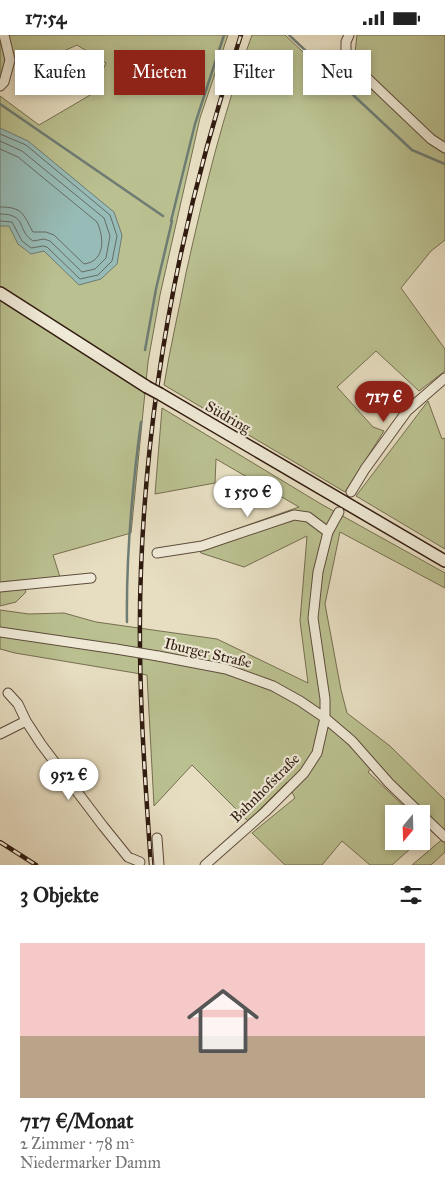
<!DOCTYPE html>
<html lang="de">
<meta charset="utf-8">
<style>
:root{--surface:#fff;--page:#f6f6f6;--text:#222;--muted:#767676;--accent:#8f2418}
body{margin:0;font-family:"IM FELL Great Primer",serif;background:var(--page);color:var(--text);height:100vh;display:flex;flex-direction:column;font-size:19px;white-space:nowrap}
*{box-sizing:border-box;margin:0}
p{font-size:16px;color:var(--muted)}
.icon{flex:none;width:28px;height:28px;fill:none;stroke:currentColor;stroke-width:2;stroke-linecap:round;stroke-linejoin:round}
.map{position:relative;height:830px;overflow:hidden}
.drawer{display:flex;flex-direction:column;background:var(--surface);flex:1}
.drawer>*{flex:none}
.guide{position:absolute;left:15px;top:15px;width:415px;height:45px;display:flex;gap:10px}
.needle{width:32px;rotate:199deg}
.buttons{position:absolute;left:385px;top:770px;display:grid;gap:10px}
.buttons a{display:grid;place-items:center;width:45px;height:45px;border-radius:0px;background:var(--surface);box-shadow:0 2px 8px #0003;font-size:25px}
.price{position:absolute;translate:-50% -42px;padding:0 11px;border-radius:18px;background:#fff;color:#222;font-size:16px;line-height:32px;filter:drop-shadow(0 1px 2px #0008)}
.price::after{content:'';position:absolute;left:50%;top:30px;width:15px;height:11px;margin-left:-8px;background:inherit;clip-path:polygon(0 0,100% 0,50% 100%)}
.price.active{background:var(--accent);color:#fff}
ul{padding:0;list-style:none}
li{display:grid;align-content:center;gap:10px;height:265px;padding:0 20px}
li span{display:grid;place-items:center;height:155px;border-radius:0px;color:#555}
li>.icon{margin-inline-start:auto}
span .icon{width:90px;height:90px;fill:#fffc;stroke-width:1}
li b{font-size:21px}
h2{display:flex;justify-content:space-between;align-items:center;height:60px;padding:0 20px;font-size:21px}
.chip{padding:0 18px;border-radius:0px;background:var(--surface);box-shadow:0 2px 8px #0003;font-size:18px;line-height:45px}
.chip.active{background:var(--accent);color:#fff}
.status{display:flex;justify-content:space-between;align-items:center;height:35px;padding:0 25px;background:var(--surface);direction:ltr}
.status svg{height:14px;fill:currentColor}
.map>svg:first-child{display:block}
.green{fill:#bac090;stroke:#766e50}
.water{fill:#97bcb7;stroke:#6e7c74}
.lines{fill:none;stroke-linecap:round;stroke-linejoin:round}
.shore{stroke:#646c64;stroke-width:1}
.stream{stroke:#6e7c74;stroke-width:2.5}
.minor-casing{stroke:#5e4c3c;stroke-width:11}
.secondary-casing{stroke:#311b10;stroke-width:14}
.minor{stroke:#efead7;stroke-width:9}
.secondary{stroke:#efead7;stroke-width:11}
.rail-casing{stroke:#311b10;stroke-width:4.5}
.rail{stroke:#efead7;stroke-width:2.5;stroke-dasharray:8;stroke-linecap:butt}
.minor-bridge-casing{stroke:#5e4c3c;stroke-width:11;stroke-linecap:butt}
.secondary-bridge-casing{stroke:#311b10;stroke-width:14;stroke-linecap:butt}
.minor-bridge{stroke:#efead7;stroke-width:9}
.secondary-bridge{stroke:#efead7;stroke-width:11}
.labels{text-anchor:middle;stroke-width:4.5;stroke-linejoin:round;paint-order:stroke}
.street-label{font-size:15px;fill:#311b10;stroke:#efead7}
</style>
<div class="status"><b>17:54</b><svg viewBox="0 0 49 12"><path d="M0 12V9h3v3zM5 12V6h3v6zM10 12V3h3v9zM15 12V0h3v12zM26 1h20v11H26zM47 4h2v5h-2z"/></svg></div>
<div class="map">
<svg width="445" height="830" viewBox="0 0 445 830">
<rect width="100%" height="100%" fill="#e7dec2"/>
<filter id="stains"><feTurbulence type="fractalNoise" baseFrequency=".004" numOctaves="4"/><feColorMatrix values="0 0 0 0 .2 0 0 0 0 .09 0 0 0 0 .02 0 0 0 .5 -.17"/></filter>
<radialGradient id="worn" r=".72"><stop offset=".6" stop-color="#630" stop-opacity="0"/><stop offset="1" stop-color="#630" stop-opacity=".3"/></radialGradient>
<path class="green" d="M 0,0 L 7,24 L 0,46 Z
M 6,0 L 228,0 L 200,83 L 160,260 L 148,327 L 131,498 L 53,520 L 60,542 L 21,547 L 26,557 L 16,567 L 0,571 L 0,61 L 39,90 L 92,59 L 106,28 L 77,10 L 25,34 L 12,25 Z
M 252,0 L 285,0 L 339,51 L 366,30 L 355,18 L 357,0 L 445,0 L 445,205 L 431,216 L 401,253 L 445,314 L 445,336 L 419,356 L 376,316 L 337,352 L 373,392 L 384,396 L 345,457 L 164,350 C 170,313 179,275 186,238 C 204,157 223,78 252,0 Z
M 428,366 L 442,404 L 445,403 L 445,514 L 356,461 Z
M 162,373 L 321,469 L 445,538 L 445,553 L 340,497 L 325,569 L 341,655 L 347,678 L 390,711 L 445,765 L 445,796 L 398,751 L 376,728 L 368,737 L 412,779 L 394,779 L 394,806 L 419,806 L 392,830 L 370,830 L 342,806 L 322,830 L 285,830 L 252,798 L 295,763 L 287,747 L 248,786 L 192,730 L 154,771 L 147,640 L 15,618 L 0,614 L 0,575 L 29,579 L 64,578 L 96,587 L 217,604 L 308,648 L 300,586 L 307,501 L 244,532 L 201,518 L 194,509 L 299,472 L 216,424 L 215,448 L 155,459 Z
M 445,802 L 445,817 L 431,830 L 412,830 Z"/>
<path class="water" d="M 0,93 L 28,106 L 114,177 L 122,200 L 117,229 L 101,244 L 79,250 L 44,216 L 31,219 L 18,209 L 9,191 L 0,191 Z"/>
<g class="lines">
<path class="shore" d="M 0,99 L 26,110 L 110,180 L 117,201 L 112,226 L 98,240 L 80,244 L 47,212 L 43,211 L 31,213 L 22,206 L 12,187 L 0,186
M 0,106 L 22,116 L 104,183 L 110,201 L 106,223 L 95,234 L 82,237 L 50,206 L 44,204 L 33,206 C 16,195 28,179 0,179
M 0,114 L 18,122 L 97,187 C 104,202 106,226 84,229 L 54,200 L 46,197 L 33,197 C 23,179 23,172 0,172"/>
<path class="stream" d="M 289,0 L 412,115 L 445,129
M 0,69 L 163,181
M 171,186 L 195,89 L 224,0
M 145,315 L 156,254 L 172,186
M 127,587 C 126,520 132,454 141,387"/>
<defs>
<path id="minor" d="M 349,0 L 346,7 L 346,23 L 431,104 L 445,113
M 0,51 L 4,47 L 10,25 L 4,0
M 351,457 L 365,434 L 407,376 L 445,343
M 157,518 L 202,511 L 294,480 L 308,482 L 328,497
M 0,552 L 91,543
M 0,597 L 116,614
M 158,621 L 226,634 L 273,651 L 300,666 L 325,683 L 352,706 L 389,748 L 421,779
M 8,658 L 18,669 L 26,686
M 0,699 L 26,686 L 41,709 L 103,791 L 128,822 L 140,827
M 421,779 L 445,802
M 157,803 L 159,830
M 205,830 L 265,777 L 304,738 L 317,718 L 325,683 L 325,664 L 313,583 L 318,537 L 328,497 L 339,477"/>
<path id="secondary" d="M 0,258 L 147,352
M 160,359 L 445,526"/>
</defs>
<use href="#minor" class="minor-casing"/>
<use href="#secondary" class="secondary-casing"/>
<use href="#minor" class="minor"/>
<use href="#secondary" class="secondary"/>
<defs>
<path id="rail" d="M 0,807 L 36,830
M 151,830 C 144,732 137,633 141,534 C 148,351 183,173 241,0"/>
</defs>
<use href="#rail" class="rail-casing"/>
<use href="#rail" class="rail"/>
<defs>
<path id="minor-bridge" d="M 116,614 L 158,621"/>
<path id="secondary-bridge" d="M 147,352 L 160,359"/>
</defs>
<use href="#minor-bridge" class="minor-bridge-casing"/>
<use href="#secondary-bridge" class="secondary-bridge-casing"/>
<use href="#minor-bridge" class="minor-bridge"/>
<use href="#secondary-bridge" class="secondary-bridge"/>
</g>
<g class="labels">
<g class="street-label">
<text transform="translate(228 382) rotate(30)" y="5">Südring</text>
<text transform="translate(208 618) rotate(13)" y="5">Iburger Straße</text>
<text transform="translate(265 753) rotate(-45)" y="5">Bahnhofstraße</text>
</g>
</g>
<rect width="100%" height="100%" filter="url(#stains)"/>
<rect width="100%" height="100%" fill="url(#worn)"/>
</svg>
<div class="buttons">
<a><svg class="needle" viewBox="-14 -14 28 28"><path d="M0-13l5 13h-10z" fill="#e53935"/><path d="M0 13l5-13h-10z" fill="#767676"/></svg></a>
</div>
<b class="price active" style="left:384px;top:388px">717 €</b>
<b class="price" style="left:248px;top:483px">1 550 €</b>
<b class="price" style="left:69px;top:766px">952 €</b>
<div class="guide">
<a class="chip">Kaufen</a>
<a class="chip active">Mieten</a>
<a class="chip">Filter</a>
<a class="chip">Neu</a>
</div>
</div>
<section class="drawer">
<h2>3 Objekte<svg class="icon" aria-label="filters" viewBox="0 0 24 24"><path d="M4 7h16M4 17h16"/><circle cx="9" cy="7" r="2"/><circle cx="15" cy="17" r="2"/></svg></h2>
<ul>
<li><span style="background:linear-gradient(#f6c9c9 60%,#b9a48a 0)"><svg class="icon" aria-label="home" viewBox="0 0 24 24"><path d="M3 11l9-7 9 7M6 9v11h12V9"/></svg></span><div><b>717 €/Monat</b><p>2 Zimmer · 78 m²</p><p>Niedermarker Damm</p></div></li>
</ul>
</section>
